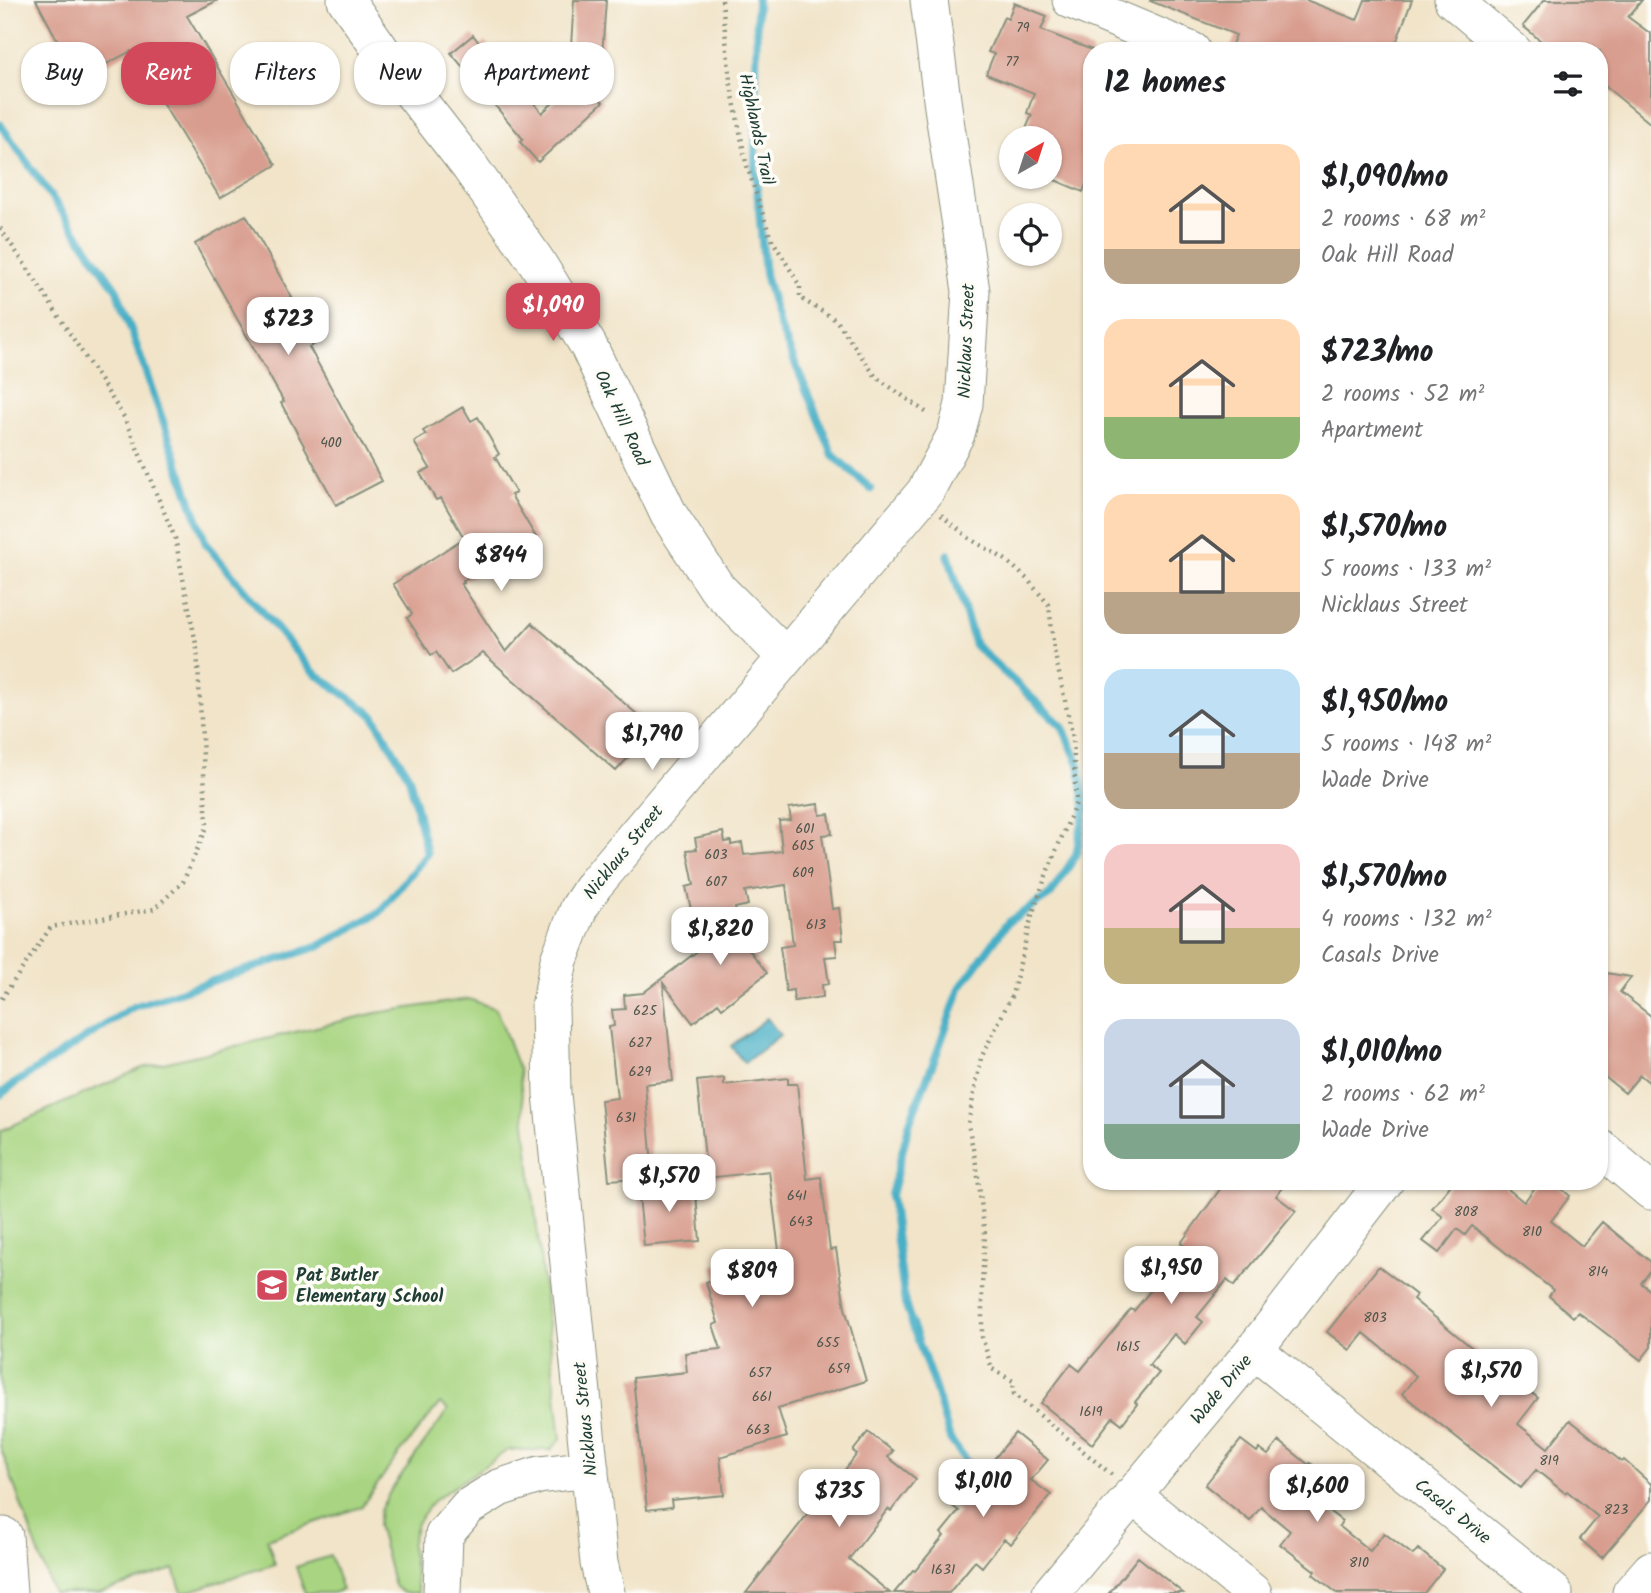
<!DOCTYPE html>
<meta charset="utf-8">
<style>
:root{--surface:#fff;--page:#f6f6f6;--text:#202124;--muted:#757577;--accent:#d1495b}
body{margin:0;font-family:Kalam,sans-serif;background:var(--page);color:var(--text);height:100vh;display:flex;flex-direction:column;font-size:26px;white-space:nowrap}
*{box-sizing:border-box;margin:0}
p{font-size:23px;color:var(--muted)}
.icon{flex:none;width:38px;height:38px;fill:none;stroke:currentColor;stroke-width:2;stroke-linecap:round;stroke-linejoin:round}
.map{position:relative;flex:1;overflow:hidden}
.details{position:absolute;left:1083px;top:42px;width:525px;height:1148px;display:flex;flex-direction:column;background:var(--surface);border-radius:28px;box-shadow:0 2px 5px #0004}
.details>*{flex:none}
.banner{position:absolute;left:21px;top:42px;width:665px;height:63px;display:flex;gap:14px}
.needle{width:46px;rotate:39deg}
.controls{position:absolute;left:999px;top:126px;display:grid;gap:14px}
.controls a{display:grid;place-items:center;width:63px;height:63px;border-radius:50%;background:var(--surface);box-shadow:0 2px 5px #0004;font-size:35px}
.price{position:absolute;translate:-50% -60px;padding:0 16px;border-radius:14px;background:#fff;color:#222;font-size:23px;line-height:46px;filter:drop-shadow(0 2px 4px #0008)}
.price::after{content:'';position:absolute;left:50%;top:42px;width:21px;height:16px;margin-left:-10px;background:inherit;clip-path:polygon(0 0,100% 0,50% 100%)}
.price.selected{background:var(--accent);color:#fff}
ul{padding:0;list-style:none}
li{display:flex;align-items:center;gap:21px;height:175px;padding:0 21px}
li span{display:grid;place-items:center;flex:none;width:196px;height:140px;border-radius:21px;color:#555}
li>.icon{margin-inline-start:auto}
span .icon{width:84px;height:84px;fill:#fffc;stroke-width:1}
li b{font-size:30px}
h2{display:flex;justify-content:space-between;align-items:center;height:84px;padding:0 21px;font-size:30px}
.pill{padding:0 24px;border-radius:28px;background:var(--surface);box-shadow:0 2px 5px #0004;font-size:24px;line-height:63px}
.pill.selected{background:var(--accent);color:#fff}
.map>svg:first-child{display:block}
.green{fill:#a9d582;stroke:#64895b;stroke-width:2}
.water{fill:#47afc6;stroke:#33767d;stroke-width:2}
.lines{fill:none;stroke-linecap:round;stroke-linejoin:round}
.stream{stroke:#47afc6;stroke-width:8}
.building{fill:#d89d8e}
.minor-casing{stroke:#88907e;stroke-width:39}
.path{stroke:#88907e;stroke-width:4.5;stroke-dasharray:2 5;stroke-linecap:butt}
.minor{stroke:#fff;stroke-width:37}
.labels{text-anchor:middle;stroke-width:7;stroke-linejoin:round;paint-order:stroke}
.number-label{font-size:14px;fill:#4d554a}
.street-label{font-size:18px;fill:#1f3d34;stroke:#fdfcf7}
.poi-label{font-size:18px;font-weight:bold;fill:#1f3d34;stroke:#fdfcf7;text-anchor:start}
</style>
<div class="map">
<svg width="1651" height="1593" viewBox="0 0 1651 1593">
<rect width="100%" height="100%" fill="#fdfcf7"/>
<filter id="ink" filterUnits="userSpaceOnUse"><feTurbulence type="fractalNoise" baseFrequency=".0143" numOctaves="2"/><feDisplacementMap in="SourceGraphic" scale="14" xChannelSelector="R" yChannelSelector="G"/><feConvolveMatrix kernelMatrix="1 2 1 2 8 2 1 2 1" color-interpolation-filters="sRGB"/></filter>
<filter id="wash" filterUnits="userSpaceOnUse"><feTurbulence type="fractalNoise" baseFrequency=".00686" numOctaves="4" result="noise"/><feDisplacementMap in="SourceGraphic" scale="28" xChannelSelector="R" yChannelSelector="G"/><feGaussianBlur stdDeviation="1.57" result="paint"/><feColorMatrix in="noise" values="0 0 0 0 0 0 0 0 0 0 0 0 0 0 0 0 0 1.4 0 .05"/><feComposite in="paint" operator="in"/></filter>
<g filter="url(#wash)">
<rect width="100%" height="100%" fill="#f1e4c9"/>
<path class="green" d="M 469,999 L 496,1009 L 519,1070 L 561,1439 L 551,1450 L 508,1450 L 433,1501 L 417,1523 L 411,1545 L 418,1593 L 403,1593 L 394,1586 L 378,1525 L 380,1510 L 392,1488 L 448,1410 L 440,1403 L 399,1454 L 361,1507 L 267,1539 L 275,1564 L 184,1593 L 182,1593 L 174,1569 L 99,1593 L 53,1593 L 0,1446 L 0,1131 L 142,1068 L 376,1013 Z
M 330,1556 L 342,1590 L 332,1593 L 305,1593 L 296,1567 Z"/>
<path class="water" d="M 767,1018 L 780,1035 L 744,1063 L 731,1046 Z"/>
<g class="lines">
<path class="stream" d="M 757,0 L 755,168 L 765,274 L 779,324 L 833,455 L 871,489
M 0,124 L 117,290 L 206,544 L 312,671 L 373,715 L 409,777 L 427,854 L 380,912 L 319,946 L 133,1007 L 14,1084 L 0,1095
M 948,554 L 975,645 L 1062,726 L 1079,764 L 1085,808 L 1076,855 L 1051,894 L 1008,922 L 960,988 L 937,1053 L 910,1121 L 891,1195 L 905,1304 L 936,1391 L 950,1439 L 969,1465"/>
</g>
<g id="blocks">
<path class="building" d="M 36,0 L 218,0 L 187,16 L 276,165 L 220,198 L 131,51 L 78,79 Z
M 574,0 L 606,0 L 599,98 L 603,102 L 538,162 L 520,142 L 523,139 L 451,53 L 473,35 L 481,45 L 485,42 L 542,113 L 597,62 L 570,61 Z
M 1151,0 L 1306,0 L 1357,20 L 1365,0 L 1412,0 L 1393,51 L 1229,51 L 1236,35 L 1150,1 Z
M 1544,0 L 1642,0 L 1628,17 L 1651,34 L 1651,124 L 1600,82 L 1600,51 L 1553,51 L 1523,26 Z
M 1014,3 L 1047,16 L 1041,30 L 1092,50 L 1092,168 L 1083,192 L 1050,178 L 1050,138 L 1022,138 L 1032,115 L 1027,113 L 1034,93 L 986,74 L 994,54 L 988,52 L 1004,17 L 1008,19 Z
M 246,215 L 317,343 L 309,347 L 382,481 L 336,505 L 281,403 L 284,402 L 195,244 Z
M 463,407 L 471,421 L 478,417 L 499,454 L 495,457 L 516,493 L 511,495 L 537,539 L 463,581 L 464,583 L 461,584 L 506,652 L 532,623 L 654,729 L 616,771 L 483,653 L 451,674 L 436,652 L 431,655 L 407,618 L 412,614 L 393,584 L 464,538 L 441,498 L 436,500 L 420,473 L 430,468 L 414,442 L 426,435 L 423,431 Z
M 819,804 L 820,815 L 829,814 L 832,834 L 822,835 L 832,909 L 839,908 L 843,940 L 835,940 L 837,956 L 825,957 L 829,984 L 822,985 L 823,997 L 794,1001 L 793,990 L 786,991 L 780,947 L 793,945 L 786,885 L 745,891 L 748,905 L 735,908 L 741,939 L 767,973 L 722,1008 L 718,1003 L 693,1023 L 663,983 L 673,1081 L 645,1084 L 653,1177 L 609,1180 L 601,1100 L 617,1098 L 609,1027 L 614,1026 L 612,1010 L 625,1009 L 624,995 L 643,993 L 700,949 L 686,887 L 694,885 L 687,850 L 697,849 L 695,838 L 723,832 L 725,842 L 731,841 L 731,845 L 742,843 L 744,855 L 782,851 L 779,821 L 791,820 L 789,808 Z
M 1600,972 L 1631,977 L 1620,992 L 1651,1016 L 1651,1084 L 1640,1075 L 1625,1093 L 1600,1073 Z
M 724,1078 L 724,1085 L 788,1078 L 788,1084 L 797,1084 L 807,1179 L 821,1177 L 830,1250 L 836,1249 L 845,1308 L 866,1381 L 778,1408 L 787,1437 L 720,1457 L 724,1495 L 671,1500 L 672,1507 L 647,1510 L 633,1378 L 687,1372 L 685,1353 L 721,1349 L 713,1325 L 718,1323 L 706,1282 L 717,1278 L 713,1266 L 741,1257 L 746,1270 L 780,1259 L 769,1171 L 707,1178 L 697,1081 Z
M 1226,1181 L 1287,1181 L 1276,1196 L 1296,1211 L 1234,1286 L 1227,1280 L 1197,1317 L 1203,1322 L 1185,1344 L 1174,1334 L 1149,1365 L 1159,1373 L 1135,1402 L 1137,1404 L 1122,1424 L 1113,1417 L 1092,1444 L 1041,1403 L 1071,1364 L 1080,1371 L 1131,1309 L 1134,1311 L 1186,1247 L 1181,1243 Z
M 1454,1181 L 1498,1181 L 1524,1202 L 1540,1181 L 1552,1181 L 1570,1196 L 1551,1221 L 1582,1246 L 1602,1222 L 1651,1262 L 1651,1270 L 1641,1283 L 1651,1291 L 1651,1347 L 1641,1360 L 1578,1312 L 1573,1317 L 1549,1296 L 1553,1290 L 1472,1226 L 1465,1235 L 1457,1229 L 1439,1253 L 1423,1241 L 1443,1217 L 1432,1208 Z
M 695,1183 L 700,1241 L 644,1246 L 638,1187 Z
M 1379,1266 L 1416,1295 L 1413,1299 L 1420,1305 L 1477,1352 L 1475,1355 L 1508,1380 L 1511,1377 L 1538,1398 L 1518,1424 L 1548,1448 L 1570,1420 L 1622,1462 L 1624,1460 L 1651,1484 L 1651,1500 L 1602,1558 L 1580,1539 L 1598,1517 L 1567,1491 L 1565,1493 L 1536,1470 L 1521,1488 L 1402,1394 L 1416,1376 L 1364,1333 L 1350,1350 L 1327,1332 Z
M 868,1432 L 893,1451 L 888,1457 L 916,1479 L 891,1511 L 888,1509 L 849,1559 L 890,1593 L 746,1593 L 810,1511 L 808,1509 L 826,1487 L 829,1490 L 857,1454 L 853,1451 Z
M 1015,1433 L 1048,1460 L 1031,1480 L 1051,1495 L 1011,1544 L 1004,1539 L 982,1567 L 975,1561 L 949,1593 L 894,1593 L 913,1570 L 915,1571 L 944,1536 L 941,1533 L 959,1511 L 947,1502 L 963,1484 L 970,1489 Z
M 1241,1440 L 1257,1452 L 1259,1449 L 1268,1455 L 1279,1441 L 1309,1465 L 1310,1463 L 1334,1482 L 1318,1503 L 1342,1521 L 1339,1526 L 1370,1551 L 1384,1533 L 1413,1555 L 1418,1549 L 1443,1569 L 1424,1593 L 1337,1593 L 1313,1574 L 1315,1571 L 1280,1544 L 1290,1531 L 1261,1507 L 1250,1521 L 1205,1485 Z
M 1138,1557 L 1183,1593 L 1109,1593 Z"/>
</g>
</g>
<g filter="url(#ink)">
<use href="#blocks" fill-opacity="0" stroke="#88907e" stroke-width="2"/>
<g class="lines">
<defs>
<path id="minor" d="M 346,0 L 394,69 L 470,167 L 536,261 L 588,345 L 669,515 L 717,588 L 786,657
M 1071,0 L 1192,51
M 1453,0 L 1513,51
M 1600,1148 L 1651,1191
M 1254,1350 L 1554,1593
M 1132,1495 L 1253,1593
M 4,1536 L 8,1593
M 442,1593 L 444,1535 L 468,1507 L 499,1488 L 539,1475 L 590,1469
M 606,1593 L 599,1563 L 552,1094 L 550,1007 L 559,960 L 579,908 L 594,885 L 925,492 L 956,434 L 964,404 L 971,291 L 943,107 L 929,0
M 1051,1593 L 1254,1350 L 1385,1181
M 1631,1593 L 1651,1570"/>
</defs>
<use href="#minor" class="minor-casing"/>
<path class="path" d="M 722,0 L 730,80 L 746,163 L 770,236 L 800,286 L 800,298 L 836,320 L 876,377 L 930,415
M 0,228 L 32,275 L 124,417 L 175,538 L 197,649 L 207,827 L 183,882 L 154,909 L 51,927 L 0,1001
M 941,515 L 969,538 L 1006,560 L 1027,579 L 1049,605 L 1054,650 L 1073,738 L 1076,803 L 1048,870 L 1032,915 L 1012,995 L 981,1058 L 968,1124 L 977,1169 L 985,1235 L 982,1285 L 982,1337 L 992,1369 L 1013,1381 L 1014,1394 L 1112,1475"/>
<use href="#minor" class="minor"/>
</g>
</g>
<defs>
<symbol id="school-square" viewBox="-11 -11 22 22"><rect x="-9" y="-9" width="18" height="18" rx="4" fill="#d1495b" stroke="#fdfcf7"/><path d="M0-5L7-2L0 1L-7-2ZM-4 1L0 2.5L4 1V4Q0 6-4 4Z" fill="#fff"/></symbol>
</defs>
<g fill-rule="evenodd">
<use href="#school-square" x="253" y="1266" width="38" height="38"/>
</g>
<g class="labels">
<g class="number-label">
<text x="1023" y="32">79</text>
<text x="1012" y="66">77</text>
<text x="331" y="447">400</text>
<text x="805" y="833">601</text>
<text x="803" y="850">605</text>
<text x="716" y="859">603</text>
<text x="803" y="877">609</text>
<text x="716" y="886">607</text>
<text x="816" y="929">613</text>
<text x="645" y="1015">625</text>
<text x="640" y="1047">627</text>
<text x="640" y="1076">629</text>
<text x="626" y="1122">631</text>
<text x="797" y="1200">641</text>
<text x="1466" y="1216">808</text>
<text x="801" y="1226">643</text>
<text x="1532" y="1236">810</text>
<text x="1598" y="1276">814</text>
<text x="1375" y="1322">803</text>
<text x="828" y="1347">655</text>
<text x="1128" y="1351">1615</text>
<text x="839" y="1373">659</text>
<text x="760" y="1377">657</text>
<text x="762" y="1401">661</text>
<text x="1091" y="1416">1619</text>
<text x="758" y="1434">663</text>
<text x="1549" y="1465">819</text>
<text x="1616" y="1514">823</text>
<text x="1359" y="1567">810</text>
<text x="943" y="1574">1631</text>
</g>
<g class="street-label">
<text transform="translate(757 129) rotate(78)" y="6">Highlands Trail</text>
<text transform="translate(966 341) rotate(-88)" y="6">Nicklaus Street</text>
<text transform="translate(622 418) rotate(65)" y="6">Oak Hill Road</text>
<text transform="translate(623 852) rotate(-51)" y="6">Nicklaus Street</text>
<text transform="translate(1221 1389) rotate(-50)" y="6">Wade Drive</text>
<text transform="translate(585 1419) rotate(-96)" y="6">Nicklaus Street</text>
<text transform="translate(1453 1511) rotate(39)" y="6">Casals Drive</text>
</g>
<g class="poi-label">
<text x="296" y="1281">Pat Butler<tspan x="296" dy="21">Elementary School</tspan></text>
</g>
</g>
</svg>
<div class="controls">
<a><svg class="needle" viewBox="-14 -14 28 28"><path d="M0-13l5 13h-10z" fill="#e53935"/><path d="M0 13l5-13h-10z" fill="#757577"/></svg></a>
<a><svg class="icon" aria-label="locate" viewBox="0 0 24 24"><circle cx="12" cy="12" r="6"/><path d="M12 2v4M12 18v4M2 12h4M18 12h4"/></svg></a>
</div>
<b class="price selected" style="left:553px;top:343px">$1,090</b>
<b class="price" style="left:288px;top:357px">$723</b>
<b class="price" style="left:501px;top:593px">$844</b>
<b class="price" style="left:652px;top:772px">$1,790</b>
<b class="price" style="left:720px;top:967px">$1,820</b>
<b class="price" style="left:669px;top:1214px">$1,570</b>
<b class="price" style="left:1171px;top:1306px">$1,950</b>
<b class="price" style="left:752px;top:1309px">$809</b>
<b class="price" style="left:1491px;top:1409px">$1,570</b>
<b class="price" style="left:983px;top:1519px">$1,010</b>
<b class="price" style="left:1317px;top:1524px">$1,600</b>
<b class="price" style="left:839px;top:1529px">$735</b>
<div class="banner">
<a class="pill">Buy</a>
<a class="pill selected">Rent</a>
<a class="pill">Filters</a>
<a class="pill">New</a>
<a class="pill">Apartment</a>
</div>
<section class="details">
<h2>12 homes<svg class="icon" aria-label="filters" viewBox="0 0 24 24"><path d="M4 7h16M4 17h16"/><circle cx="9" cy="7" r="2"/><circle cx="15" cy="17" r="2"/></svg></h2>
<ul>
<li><span style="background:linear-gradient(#ffd9b3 75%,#b9a48a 0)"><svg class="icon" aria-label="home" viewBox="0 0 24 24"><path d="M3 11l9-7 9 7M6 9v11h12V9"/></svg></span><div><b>$1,090/mo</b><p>2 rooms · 68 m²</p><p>Oak Hill Road</p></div></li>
<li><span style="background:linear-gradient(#ffd9b3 70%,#8fb573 0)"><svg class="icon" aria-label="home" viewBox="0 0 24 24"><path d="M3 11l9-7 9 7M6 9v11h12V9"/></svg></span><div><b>$723/mo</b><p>2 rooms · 52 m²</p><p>Apartment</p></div></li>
<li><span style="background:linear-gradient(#ffd9b3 70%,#b9a48a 0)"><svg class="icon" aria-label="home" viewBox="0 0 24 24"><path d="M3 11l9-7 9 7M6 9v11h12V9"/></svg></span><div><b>$1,570/mo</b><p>5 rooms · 133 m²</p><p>Nicklaus Street</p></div></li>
<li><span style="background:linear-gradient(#bfe0f5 60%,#b9a48a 0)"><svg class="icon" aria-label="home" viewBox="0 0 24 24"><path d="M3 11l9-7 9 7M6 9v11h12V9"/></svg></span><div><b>$1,950/mo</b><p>5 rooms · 148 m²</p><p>Wade Drive</p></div></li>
<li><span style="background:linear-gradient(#f6c9c9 60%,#c2b280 0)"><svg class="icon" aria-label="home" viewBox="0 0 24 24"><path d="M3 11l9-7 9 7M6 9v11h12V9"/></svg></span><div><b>$1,570/mo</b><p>4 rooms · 132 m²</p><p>Casals Drive</p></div></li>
<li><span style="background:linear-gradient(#c9d6e8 75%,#7fa58c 0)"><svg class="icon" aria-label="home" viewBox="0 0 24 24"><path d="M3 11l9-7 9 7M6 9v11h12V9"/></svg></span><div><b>$1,010/mo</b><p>2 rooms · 62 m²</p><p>Wade Drive</p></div></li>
</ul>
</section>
</div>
